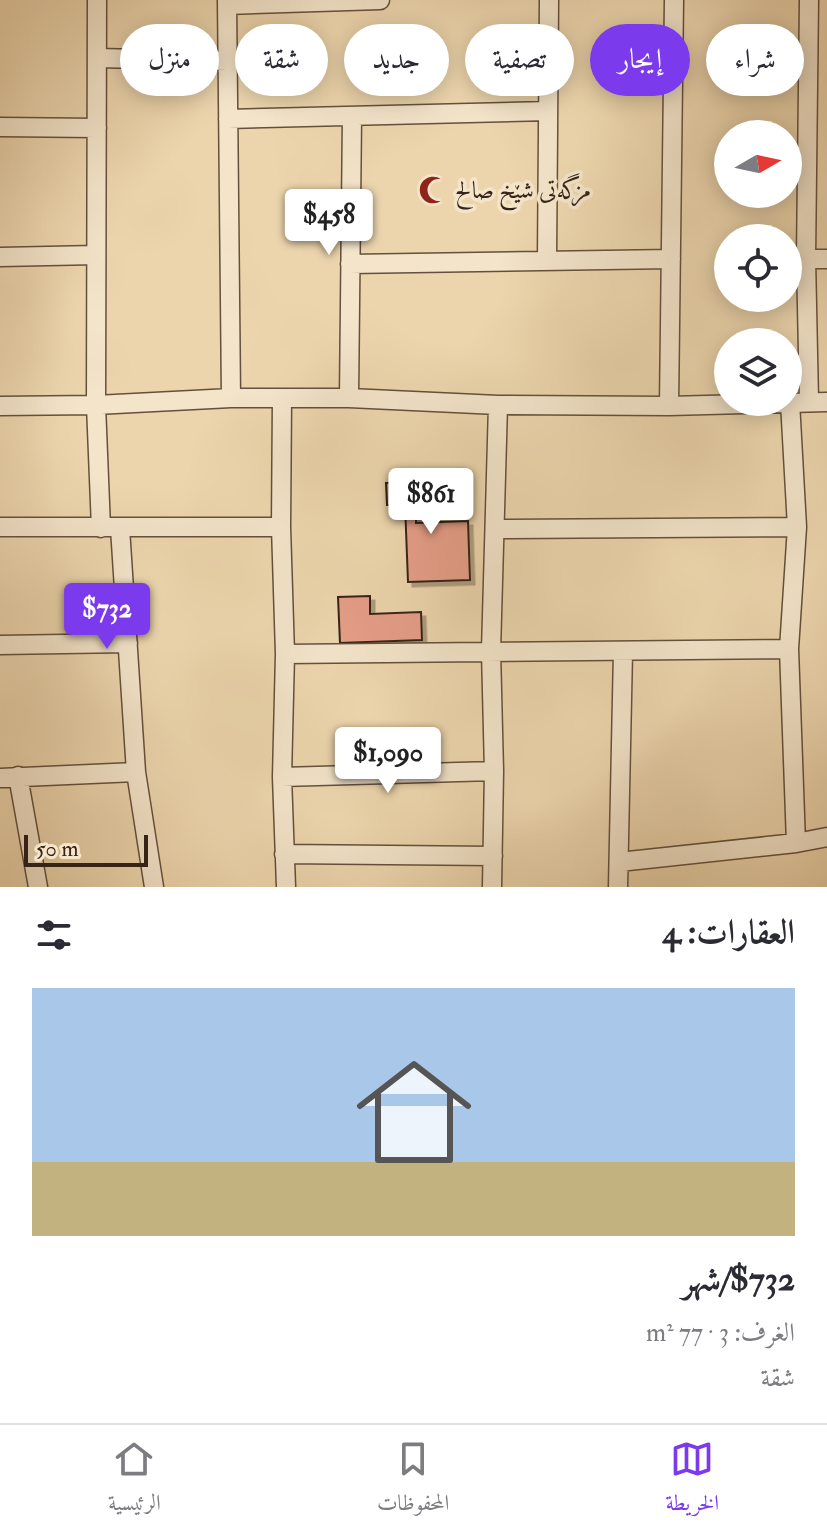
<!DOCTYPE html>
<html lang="ar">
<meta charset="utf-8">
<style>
:root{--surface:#fff;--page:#f7f7f7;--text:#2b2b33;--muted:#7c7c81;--line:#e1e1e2;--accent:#7c3aed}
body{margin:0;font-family:"IM FELL Double Pica",Amiri,serif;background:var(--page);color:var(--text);direction:rtl;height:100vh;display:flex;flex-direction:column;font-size:30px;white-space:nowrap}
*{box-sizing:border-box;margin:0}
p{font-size:26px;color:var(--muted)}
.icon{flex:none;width:44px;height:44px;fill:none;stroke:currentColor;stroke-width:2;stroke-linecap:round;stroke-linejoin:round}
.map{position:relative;height:887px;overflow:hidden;direction:ltr}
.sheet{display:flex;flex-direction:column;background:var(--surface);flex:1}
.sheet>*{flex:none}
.guide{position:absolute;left:24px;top:24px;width:780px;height:72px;direction:rtl;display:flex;gap:16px}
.needle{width:52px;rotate:81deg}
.controls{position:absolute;left:714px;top:120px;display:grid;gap:16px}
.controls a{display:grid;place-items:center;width:88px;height:88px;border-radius:50%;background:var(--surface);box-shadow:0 4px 20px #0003;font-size:40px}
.scale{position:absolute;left:24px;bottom:20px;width:124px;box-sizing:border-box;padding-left:8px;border:4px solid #362416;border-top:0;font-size:22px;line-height:28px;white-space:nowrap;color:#362416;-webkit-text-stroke:6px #f3e4ca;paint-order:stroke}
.price{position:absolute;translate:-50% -68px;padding:0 18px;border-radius:8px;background:#fff;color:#222;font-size:26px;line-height:52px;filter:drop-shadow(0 2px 4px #0008)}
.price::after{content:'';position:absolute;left:50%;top:48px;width:24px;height:18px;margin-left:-12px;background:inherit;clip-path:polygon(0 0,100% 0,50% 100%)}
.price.selected{background:var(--accent);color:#fff}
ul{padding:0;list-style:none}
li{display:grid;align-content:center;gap:16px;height:424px;padding:0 32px}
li+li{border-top:2px solid var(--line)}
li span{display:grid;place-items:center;height:248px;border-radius:0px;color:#555}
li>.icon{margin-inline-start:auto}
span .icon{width:144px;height:144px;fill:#fffc;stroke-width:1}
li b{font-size:34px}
h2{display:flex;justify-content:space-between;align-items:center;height:96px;padding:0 32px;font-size:34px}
.tag{padding:0 28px;border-radius:36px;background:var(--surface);box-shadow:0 4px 20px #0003;font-size:28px;line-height:72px}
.tag.selected{background:var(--accent);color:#fff}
.tabs{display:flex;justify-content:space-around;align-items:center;height:112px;border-top:2px solid var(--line);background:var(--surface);font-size:22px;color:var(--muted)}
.tabs a{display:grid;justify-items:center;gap:4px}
.tabs .selected{color:var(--accent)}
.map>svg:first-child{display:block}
.building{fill:#e69e89;stroke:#362416;stroke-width:2;filter:url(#shadow)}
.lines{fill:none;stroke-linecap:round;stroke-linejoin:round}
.minor-casing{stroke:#64503c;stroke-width:21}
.minor{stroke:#f3e4ca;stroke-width:18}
.labels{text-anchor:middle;stroke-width:7;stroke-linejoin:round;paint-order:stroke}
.poi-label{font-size:24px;fill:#362416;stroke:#f3e4ca;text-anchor:start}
</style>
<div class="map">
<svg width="827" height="887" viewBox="0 0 827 887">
<defs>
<filter id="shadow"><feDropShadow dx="4.5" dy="4.5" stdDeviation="0" flood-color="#0004"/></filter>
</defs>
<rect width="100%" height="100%" fill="#ecd5ad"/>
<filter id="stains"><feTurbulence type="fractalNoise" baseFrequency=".0025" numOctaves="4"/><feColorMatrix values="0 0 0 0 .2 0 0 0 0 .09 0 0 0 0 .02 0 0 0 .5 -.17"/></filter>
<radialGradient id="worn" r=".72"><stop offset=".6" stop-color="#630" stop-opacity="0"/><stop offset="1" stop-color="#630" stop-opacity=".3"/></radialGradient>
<path class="building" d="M 441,481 L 442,504 L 416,505 L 416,523 L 468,521 L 470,580 L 408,582 L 405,504 L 387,505 L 386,483 Z
M 370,596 L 370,614 L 421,612 L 422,640 L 340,643 L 338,597 Z"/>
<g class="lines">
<defs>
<path id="minor" d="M 97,0 L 96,405 L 101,528
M 227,0 L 231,398
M 227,5 L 380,0
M 98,58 L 227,61
M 228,119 L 548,111
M 0,127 L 97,128
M 0,257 L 96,255
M 806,259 L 827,259
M 547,261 L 549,0
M 350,264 L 671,259
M 349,398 L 352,116
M 282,399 L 281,527 L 285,654 L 282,777 L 286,887
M 809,401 L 806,259 L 809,0
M 790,402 L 797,527 L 789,649 L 796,843
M 0,406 L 96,405 L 231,398 L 349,398 L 498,405 L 669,406 L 827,402
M 669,406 L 674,0
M 0,527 L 281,527
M 120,528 L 136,772
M 496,529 L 797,527
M 0,645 L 128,643
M 285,654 L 789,649
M 18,776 L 38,887
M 282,777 L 494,771
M 0,778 L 136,772 L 154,887
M 284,854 L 493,856
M 619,862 L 796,843 L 827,837
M 492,887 L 494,771 L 491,651 L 498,405
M 618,887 L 623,651"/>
</defs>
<use href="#minor" class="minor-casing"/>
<use href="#minor" class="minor"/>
</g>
<defs>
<symbol id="mosque-bare" viewBox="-9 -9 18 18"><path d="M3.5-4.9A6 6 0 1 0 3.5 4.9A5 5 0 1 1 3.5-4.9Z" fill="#8f2418" stroke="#f3e4ca" stroke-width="2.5" paint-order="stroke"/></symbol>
</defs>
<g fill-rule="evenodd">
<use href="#mosque-bare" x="413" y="170" width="40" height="40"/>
</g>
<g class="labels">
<g class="poi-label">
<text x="455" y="198">مزگەتی شێخ صالح</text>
</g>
</g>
<rect width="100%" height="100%" filter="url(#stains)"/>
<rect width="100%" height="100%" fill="url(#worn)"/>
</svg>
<div class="controls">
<a><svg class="needle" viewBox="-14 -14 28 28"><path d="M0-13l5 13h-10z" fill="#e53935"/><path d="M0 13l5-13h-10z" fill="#7c7c81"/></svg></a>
<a><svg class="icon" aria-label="locate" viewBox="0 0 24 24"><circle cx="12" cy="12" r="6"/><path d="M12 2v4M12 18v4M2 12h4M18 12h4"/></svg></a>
<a><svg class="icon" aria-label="layers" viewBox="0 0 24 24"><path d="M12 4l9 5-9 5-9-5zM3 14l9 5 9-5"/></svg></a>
</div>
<div class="scale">50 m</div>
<b class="price" style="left:329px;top:257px">$458</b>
<b class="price" style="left:431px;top:536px">$861</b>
<b class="price selected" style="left:107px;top:651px">$732</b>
<b class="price" style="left:388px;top:795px">$1,090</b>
<div class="guide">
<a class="tag">شراء</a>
<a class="tag selected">إيجار</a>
<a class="tag">تصفية</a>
<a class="tag">جديد</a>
<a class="tag">شقة</a>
<a class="tag">منزل</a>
</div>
</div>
<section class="sheet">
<h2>العقارات: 4<svg class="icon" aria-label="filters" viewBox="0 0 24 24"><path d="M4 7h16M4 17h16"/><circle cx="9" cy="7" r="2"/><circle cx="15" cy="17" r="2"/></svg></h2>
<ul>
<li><span style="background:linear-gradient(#a9c7e8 70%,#c2b280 0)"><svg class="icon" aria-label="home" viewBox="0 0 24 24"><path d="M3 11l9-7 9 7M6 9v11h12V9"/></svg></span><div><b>$732/شهر</b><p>الغرف: 3 · 77 m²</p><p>شقة</p></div></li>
</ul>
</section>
<nav class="tabs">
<a class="selected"><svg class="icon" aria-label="map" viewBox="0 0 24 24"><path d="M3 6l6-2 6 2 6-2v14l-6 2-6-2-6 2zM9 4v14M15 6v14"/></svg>الخريطة</a>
<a><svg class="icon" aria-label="saved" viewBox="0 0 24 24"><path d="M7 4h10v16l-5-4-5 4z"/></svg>المحفوظات</a>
<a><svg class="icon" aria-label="home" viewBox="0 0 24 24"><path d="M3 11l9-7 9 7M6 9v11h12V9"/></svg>الرئيسية</a>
</nav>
